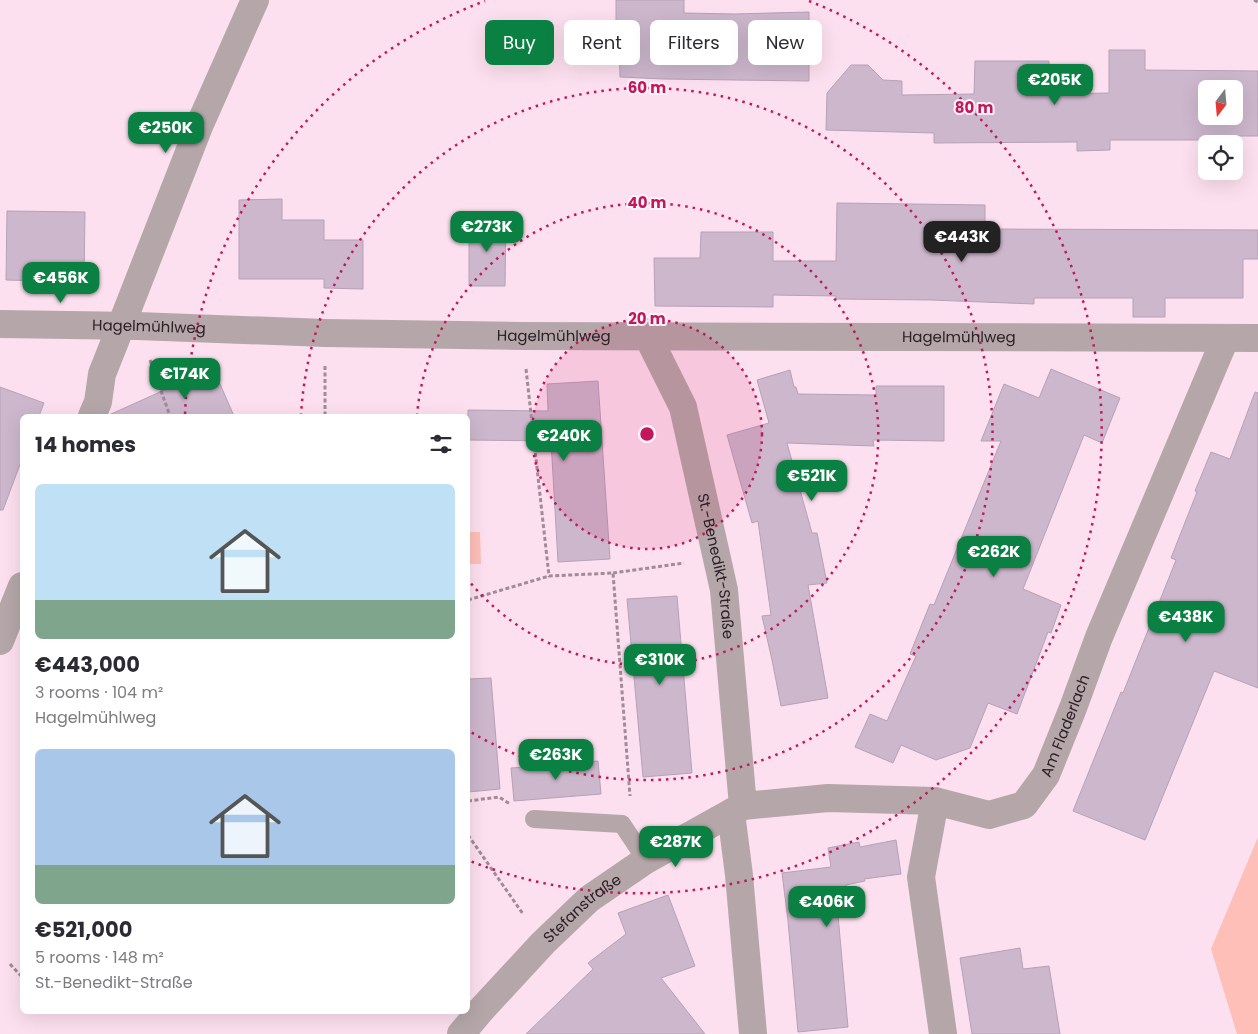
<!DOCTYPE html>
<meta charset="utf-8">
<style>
:root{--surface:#fff;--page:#f7f7f7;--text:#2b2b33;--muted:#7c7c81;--accent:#0b8043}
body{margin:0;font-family:Poppins,sans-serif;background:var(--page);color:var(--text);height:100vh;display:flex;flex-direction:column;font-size:19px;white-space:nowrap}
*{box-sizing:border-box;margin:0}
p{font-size:16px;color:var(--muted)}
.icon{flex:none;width:28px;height:28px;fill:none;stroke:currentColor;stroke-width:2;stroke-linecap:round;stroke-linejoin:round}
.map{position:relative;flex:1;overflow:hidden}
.panel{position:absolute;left:20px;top:414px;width:450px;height:600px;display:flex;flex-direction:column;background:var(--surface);border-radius:8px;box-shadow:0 5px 20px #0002}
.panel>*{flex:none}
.guide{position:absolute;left:485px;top:20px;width:475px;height:45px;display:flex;gap:10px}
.needle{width:32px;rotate:196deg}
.tools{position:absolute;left:1198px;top:80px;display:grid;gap:10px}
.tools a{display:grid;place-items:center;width:45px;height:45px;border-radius:8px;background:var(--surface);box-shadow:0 5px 20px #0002;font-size:25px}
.price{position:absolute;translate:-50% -42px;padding:0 11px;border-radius:10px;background:var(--accent);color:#fff;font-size:16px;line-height:32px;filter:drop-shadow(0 1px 2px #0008)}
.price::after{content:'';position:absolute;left:50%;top:30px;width:15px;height:11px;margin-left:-8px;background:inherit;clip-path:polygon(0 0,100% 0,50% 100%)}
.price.selected{background:#222;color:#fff}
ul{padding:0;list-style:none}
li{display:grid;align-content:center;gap:10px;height:265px;padding:0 15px}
li span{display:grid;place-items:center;height:155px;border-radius:8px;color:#555}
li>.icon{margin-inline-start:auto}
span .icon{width:90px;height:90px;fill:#fffc;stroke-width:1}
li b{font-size:21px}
h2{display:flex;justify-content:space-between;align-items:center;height:60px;padding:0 15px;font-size:21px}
.pill{padding:0 18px;border-radius:8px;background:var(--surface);box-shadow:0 5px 20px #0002;font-size:18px;line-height:45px}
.pill.selected{background:var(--accent);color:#fff}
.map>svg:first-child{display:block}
.green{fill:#ffbfb9}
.building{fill:#cdb7cd;stroke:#b6a1b7;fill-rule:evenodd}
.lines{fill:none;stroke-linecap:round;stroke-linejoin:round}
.path{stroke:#a08b96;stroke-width:3;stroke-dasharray:4 2.5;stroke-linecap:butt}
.service{stroke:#b5a7a9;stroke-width:18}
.minor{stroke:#b5a7a9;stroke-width:28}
.ring{fill:none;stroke:#c2185b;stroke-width:2.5;stroke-dasharray:2.5 5}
.labels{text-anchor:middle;stroke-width:4;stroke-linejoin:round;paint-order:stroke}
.street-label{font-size:15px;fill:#2b2026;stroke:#fff3f9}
.centre{fill:#c2185b;stroke:#fff3f9;stroke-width:2.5}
.ring-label{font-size:15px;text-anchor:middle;font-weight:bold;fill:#c2185b;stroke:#fff3f9;stroke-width:4;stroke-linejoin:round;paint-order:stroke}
</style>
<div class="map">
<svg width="1258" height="1034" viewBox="0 0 1258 1034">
<rect width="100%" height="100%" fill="#fde0ef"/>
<path class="green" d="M 468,532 L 480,532 L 481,564 L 468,564 Z
M 1258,837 L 1258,1034 L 1237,1034 L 1211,949 Z"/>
<path class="building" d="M 616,0 L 684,0 L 684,13 L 734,14 L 809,12 L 809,81 L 663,79 L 620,77 L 619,32 L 616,32 Z
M 1109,50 L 1145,50 L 1145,70 L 1258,71 L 1258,136 L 1225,136 L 1225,140 L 1110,140 L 1110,150 L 1077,151 L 1077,142 L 934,143 L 934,133 L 826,130 L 827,93 L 851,65 L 868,65 L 883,80 L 902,81 L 902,95 L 974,94 L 975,61 L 1049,61 L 1049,94 L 1109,93 ZM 1206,89 L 1234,89 L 1234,116 L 1206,116 Z
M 282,199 L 282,220 L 324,220 L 324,240 L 363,240 L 363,289 L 324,288 L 324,279 L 239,279 L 239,200 Z
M 837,203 L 985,205 L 985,229 L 1258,230 L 1258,259 L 1243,259 L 1243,298 L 1165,298 L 1165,317 L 1133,317 L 1133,298 L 1034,298 L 1034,304 L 931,300 L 836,299 L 836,296 L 773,295 L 773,307 L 655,306 L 654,258 L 700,258 L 701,232 L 773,232 L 773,261 L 836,261 Z
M 7,211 L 85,212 L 84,282 L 6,280 Z
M 469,219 L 506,220 L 505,286 L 469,286 Z
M 213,368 L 234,416 L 109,416 L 109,415 Z
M 1051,369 L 1120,398 L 1102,443 L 1084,435 L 1023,589 L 1061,605 L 1051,633 L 1048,632 L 1017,714 L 988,703 L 970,748 L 936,760 L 901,745 L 893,763 L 855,747 L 870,714 L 887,721 L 916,656 L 910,654 L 930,604 L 934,605 L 1001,441 L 981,441 L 1004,384 L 1039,398 Z
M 790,370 L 794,387 L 796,387 L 798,394 L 876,395 L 876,386 L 944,386 L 944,441 L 873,440 L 874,446 L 787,443 L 812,533 L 817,533 L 827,583 L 808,585 L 828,698 L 781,706 L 772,660 L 762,616 L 771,615 L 758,521 L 752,523 L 727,435 L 769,423 L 757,380 Z
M 598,381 L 610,559 L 558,562 L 551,441 L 468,440 L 468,410 L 548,411 L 547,384 Z
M 0,387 L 44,403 L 39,416 L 22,416 L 22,459 L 3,510 L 0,510 Z
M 1255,392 L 1258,393 L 1258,688 L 1214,671 L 1145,840 L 1073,811 L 1121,692 L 1123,693 L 1176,560 L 1171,558 L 1197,492 L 1195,491 L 1211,452 L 1230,459 Z
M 677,596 L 692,773 L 643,777 L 627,599 Z
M 491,678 L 500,789 L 468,792 L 468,679 Z
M 598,761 L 601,794 L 514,801 L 511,768 Z
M 896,840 L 901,874 L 864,879 L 865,881 L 846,885 L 851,914 L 838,915 L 848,1027 L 798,1032 L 788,921 L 782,873 L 831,867 L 828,848 L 859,842 L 860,847 Z
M 668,895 L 695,966 L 661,978 L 705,1034 L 526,1034 L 593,969 L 588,963 L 626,934 L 618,913 Z
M 1020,948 L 1023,969 L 1049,966 L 1060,1034 L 972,1034 L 960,958 Z"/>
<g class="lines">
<path class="path" d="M 1254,0 L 1258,2
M 150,360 L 170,416
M 325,366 L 325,416
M 526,369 L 549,576 L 613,573 L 630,796
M 613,573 L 684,563
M 468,600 L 549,576
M 468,801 L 499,797 L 510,804
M 468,835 L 523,914
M 10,964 L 22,977"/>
<path class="service" d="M 534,819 L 622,824 L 646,860"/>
<g class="minor">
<path id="s1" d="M 0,324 L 137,326 L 325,333 L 523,336 L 1258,338"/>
<path id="s2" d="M 648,337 L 683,407 L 724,590 L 743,806"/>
<path d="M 92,416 L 98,402 L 102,374 L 121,326 L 200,124 L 255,0"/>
<path d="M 0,641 L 22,586"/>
<path d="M 935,801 L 921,877 L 943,1034"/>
<path d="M 731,813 L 739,875 L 753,1034"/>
<path id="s3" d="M 461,1034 L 481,1010 L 543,943 L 589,899 L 646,860 L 743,806 L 828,798 L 935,801 L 989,815 L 1024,805 L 1046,775 L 1073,708 L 1099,637 L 1225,339"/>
</g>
</g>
<circle cx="647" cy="434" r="115" fill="#c2185b" fill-opacity=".12"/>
<g class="ring">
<circle cx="647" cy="434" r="115"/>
<path d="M417 416A231 231 0 1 1 469 581"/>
<path d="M301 416A346 346 0 1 1 469 731"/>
<path d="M185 414A462 462 0 0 1 485 1M809 1A462 462 0 1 1 470 861"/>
</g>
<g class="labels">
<g class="street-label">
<text dy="5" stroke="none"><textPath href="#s1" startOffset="149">Hagelmühlweg</textPath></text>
<text dy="5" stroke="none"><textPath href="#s1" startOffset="554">Hagelmühlweg</textPath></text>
<text dy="5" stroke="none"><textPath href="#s1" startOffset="959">Hagelmühlweg</textPath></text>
<text dy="5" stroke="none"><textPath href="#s2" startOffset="241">St.-Benedikt-Straße</textPath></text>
<text dy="5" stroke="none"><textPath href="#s3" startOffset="741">Am Fladerlach</textPath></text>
<text dy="5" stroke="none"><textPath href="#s3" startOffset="175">Stefanstraße</textPath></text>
</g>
</g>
<circle cx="647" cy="434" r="8" class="centre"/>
<g class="ring-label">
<text x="647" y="93">60 m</text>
<text x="974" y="113">80 m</text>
<text x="647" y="208">40 m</text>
<text x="647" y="324">20 m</text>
</g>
</svg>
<div class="tools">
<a><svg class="needle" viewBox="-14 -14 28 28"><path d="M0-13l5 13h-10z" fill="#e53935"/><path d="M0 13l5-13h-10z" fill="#7c7c81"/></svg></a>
<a><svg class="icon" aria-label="locate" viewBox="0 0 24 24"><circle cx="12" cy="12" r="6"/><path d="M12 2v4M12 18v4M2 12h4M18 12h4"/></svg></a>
</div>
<b class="price" style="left:1055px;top:106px">€205K</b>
<b class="price" style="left:166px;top:154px">€250K</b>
<b class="price" style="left:487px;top:253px">€273K</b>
<b class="price selected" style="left:962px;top:263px">€443K</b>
<b class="price" style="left:61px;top:304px">€456K</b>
<b class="price" style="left:185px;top:400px">€174K</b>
<b class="price" style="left:564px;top:462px">€240K</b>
<b class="price" style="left:812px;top:502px">€521K</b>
<b class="price" style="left:994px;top:578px">€262K</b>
<b class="price" style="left:1186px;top:643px">€438K</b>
<b class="price" style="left:660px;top:686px">€310K</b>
<b class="price" style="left:556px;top:781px">€263K</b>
<b class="price" style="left:676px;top:868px">€287K</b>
<b class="price" style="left:827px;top:928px">€406K</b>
<div class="guide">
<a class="pill selected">Buy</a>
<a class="pill">Rent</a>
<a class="pill">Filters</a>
<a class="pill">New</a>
</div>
<section class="panel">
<h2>14 homes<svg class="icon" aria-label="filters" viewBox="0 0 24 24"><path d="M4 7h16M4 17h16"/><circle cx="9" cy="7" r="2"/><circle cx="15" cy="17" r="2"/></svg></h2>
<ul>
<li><span style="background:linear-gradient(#bfe0f5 75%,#7fa58c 0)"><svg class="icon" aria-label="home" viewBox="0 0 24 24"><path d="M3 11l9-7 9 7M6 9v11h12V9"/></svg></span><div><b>€443,000</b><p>3 rooms · 104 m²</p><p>Hagelmühlweg</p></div></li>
<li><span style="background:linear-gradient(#a9c7e8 75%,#7fa58c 0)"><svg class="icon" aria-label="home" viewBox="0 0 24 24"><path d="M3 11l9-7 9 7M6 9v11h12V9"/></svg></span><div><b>€521,000</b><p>5 rooms · 148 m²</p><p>St.-Benedikt-Straße</p></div></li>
</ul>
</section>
</div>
